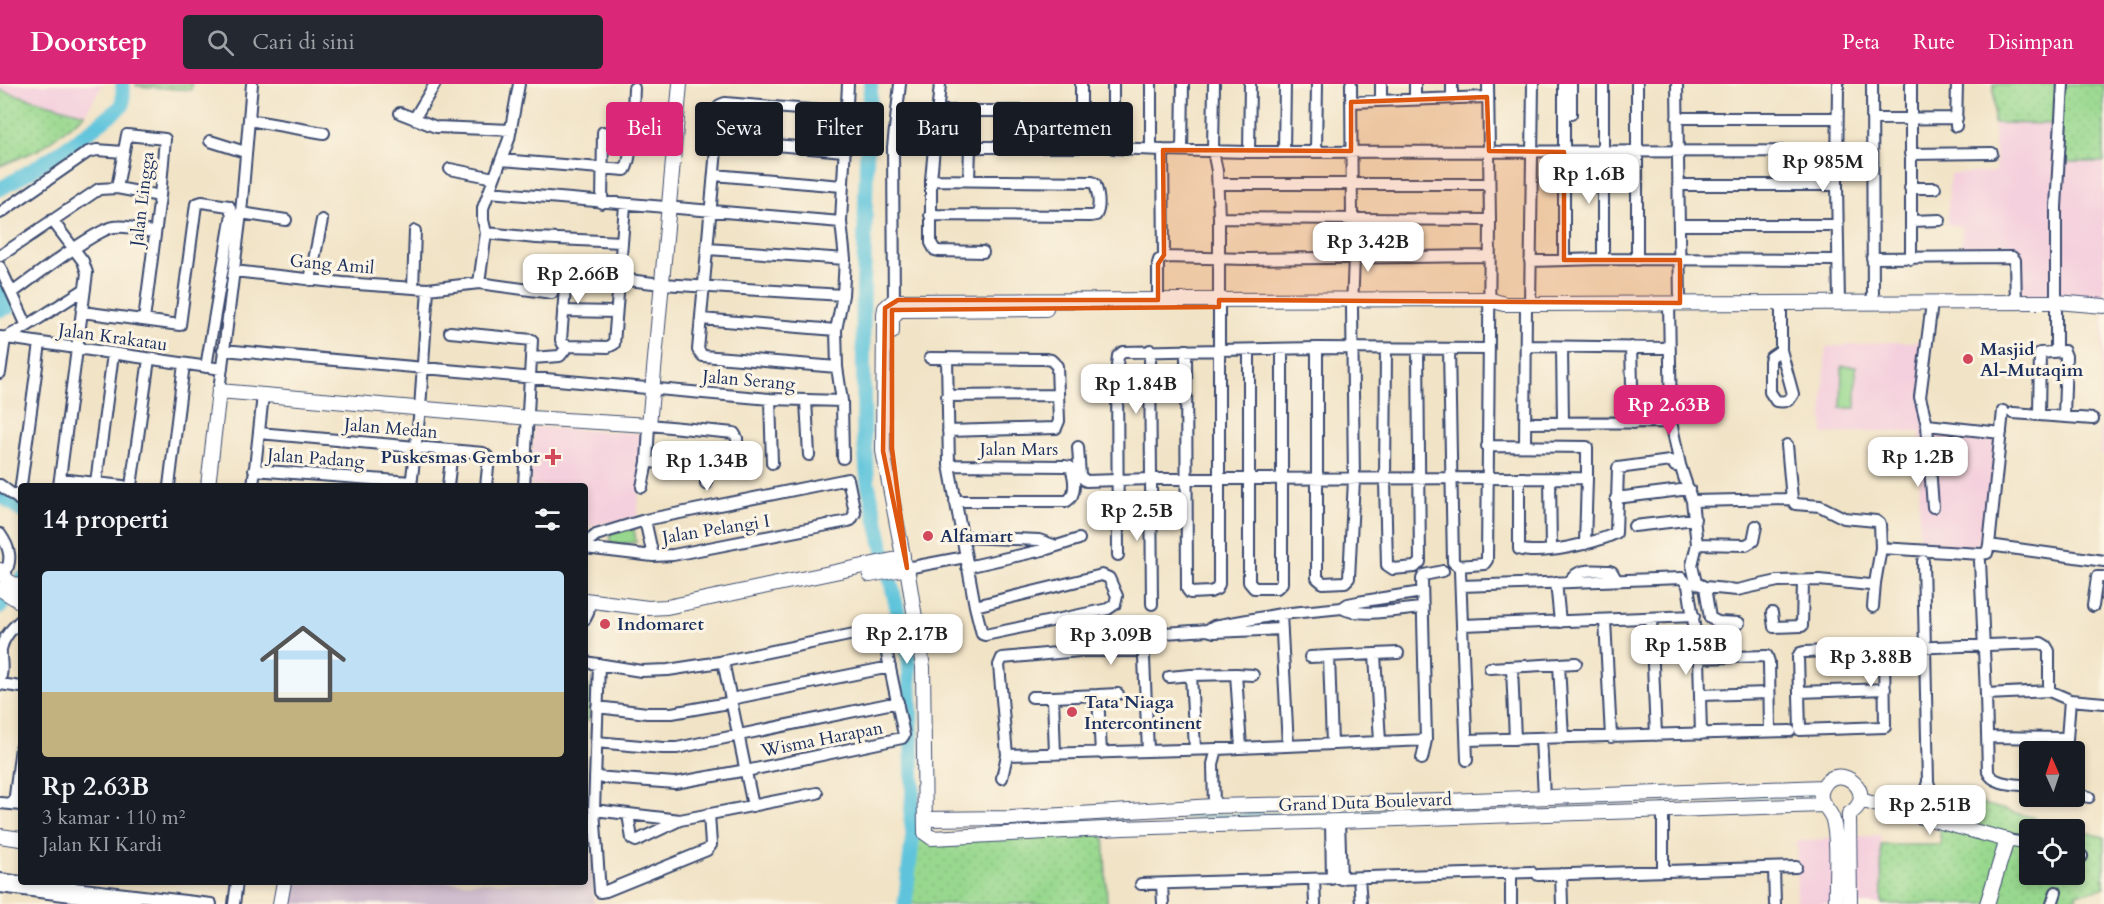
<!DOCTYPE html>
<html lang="id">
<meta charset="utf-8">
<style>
:root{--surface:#171b24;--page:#242831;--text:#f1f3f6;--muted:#9ea1a6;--accent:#db2777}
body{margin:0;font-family:Cardo,serif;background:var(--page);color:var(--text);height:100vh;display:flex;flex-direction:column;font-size:22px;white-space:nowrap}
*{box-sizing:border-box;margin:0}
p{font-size:20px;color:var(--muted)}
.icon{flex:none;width:33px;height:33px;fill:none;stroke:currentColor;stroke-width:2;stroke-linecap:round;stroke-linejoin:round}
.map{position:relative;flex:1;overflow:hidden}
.sheet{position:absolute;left:18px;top:399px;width:570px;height:402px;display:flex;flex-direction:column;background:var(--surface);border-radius:6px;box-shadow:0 3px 9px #0003}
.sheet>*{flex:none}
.guide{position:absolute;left:606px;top:18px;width:570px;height:54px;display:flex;gap:12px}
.needle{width:39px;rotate:357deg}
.buttons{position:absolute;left:2019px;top:657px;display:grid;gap:12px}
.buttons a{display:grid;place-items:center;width:66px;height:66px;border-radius:6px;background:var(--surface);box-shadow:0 3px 9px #0003;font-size:30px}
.price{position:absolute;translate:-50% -51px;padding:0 14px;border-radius:12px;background:#fff;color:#222;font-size:20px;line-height:39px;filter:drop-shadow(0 2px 3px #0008)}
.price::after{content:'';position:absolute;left:50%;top:36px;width:18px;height:14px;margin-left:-9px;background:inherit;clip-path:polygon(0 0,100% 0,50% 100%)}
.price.active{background:var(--accent);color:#fff}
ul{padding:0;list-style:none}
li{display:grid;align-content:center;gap:12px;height:318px;padding:0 24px}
li span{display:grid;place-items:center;height:186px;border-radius:6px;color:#555}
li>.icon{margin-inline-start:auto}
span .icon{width:108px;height:108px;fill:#fffc;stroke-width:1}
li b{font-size:26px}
h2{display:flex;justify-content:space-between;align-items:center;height:72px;padding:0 24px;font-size:26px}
.chip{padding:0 21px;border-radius:6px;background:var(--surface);box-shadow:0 3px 9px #0003;font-size:21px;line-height:54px}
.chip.active{background:var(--accent);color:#fff}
header{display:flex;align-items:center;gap:36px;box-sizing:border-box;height:84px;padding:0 30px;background:var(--accent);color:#fff}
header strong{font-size:28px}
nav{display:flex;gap:33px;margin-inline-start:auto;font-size:21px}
.search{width:420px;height:54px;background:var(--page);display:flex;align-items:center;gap:15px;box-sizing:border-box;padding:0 21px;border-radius:6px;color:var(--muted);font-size:22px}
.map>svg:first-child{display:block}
.built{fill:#f4cfdd}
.industrial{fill:#d0bdcd}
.grass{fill:url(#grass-dots);stroke:#5a8476;stroke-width:1.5;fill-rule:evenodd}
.green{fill:#98d88e;stroke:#5a8476;stroke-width:1.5}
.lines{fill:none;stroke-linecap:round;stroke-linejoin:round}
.stream{stroke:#5ec4db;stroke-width:2}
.river{stroke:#5ec4db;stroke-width:15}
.street-casing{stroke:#3b4a6e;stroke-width:14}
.secondary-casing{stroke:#3b4a6e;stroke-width:16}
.street{stroke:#fff;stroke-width:10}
.secondary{stroke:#fff;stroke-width:14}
.marked{fill:#de5710;fill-opacity:0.2;stroke:#de5710;stroke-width:4.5;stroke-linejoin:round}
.poi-dot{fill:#d1495b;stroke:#fcf5e5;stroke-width:2}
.labels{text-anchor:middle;stroke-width:6;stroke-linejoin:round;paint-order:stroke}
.street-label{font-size:18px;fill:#1b2f5e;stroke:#fcf5e5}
.poi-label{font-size:18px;font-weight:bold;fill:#1b2f5e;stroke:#fcf5e5;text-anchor:start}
</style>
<header>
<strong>Doorstep</strong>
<div class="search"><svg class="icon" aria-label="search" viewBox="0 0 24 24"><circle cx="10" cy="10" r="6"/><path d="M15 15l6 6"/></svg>Cari di sini</div>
<nav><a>Peta</a><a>Rute</a><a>Disimpan</a></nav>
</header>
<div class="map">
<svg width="2104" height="820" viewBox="0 0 2104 820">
<defs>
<pattern id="grass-dots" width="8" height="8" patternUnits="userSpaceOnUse" patternTransform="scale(1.5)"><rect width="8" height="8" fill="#98d88e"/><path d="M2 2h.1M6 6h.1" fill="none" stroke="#82ba7d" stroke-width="1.8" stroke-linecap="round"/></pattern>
</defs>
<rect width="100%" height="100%" fill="#fcf5e5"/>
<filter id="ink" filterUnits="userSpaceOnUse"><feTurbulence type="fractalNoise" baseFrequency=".0167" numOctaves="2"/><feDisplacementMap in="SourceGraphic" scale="12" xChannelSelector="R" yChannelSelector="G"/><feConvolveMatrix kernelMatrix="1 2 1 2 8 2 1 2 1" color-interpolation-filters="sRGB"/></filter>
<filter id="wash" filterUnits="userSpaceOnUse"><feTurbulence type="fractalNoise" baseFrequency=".008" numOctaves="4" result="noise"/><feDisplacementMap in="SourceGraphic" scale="24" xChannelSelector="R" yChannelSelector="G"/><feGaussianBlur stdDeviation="1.35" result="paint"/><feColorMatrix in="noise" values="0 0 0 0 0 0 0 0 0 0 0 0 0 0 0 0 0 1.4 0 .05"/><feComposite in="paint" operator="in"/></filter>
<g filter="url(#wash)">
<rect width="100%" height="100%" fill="#f1e3c6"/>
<path class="built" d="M 0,0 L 103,0 L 85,30 L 0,6 Z
M 1994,39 L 2058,40 L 2059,78 L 2104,78 L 2104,213 L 2015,215 L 2014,171 L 1961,171 L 1962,143 L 1947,140 L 1950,90 L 1996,88 Z
M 2103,222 L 2104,222 L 2104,371 L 2100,371 Z
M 1888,258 L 1928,258 L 1920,313 L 1927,341 L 2001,349 L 1987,467 L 1919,459 L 1920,348 L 1876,347 L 1823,350 L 1823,318 L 1826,263 Z
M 534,343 L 644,350 L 637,433 L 588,443 L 585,454 L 585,402 L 530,402 Z
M 1881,751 L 1882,820 L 1796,820 L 1797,757 Z"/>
<path class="industrial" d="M 585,714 L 587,714 L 594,820 L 288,820 L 291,798 L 585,798 Z"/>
<path class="grass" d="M 136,0 L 192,0 L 191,6 L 136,2 Z
M 1994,0 L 2104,0 L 2104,78 L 2059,78 L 2058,40 L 1994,39 Z
M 0,6 L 85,30 L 40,65 L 0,82 Z
M 1936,707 L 2104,753 L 2104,804 L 2076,810 L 2077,820 L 1882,820 L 1881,761 L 1941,761 ZM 2030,746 L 2074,746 L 2074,790 L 2030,790 Z
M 1104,746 L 1107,820 L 901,820 L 908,755 Z"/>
<path class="green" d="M 1842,282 L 1856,282 L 1856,324 L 1841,324 Z
M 634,445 L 636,458 L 611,461 L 610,448 Z
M 585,601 L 590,601 L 589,637 L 585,636 Z"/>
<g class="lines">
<path class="stream" d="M 1067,737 L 1811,711
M 929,742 L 956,741
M 912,743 L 920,743"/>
<path class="river" d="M 871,0 L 867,56 L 863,224 L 864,353 L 868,400 L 909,576 L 913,703 L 911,735 L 913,749 L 905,820
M 0,105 C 44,80 84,53 123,21 L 123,0
M 0,204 L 9,223 L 0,226
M 0,411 L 18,423 L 21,427
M 0,523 L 21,495"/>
</g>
</g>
<g filter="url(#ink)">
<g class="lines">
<defs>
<path id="street" d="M 940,0 L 931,96 L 931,159 L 935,166 L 939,167 L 983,168
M 1113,0 L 1113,64 L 1163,66
M 1381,0 L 1381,17
M 1415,0 L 1415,15
M 1452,0 L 1452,15
M 1564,0 L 1564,176
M 1571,0 L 1571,30
M 1603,0 L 1603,175
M 1677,0 L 1680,219
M 1838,0 L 1837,101 L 1839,219
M 1872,0 L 1873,219
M 1911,0 L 1911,175
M 1351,18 L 1487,13
M 937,27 L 1081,27
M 400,29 L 436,43 L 511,46
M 1677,34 L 1837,34
M 414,35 L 435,0
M 1872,35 L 1957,34
M 249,36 L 324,49
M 1956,42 L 1957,0
M 717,56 L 844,67
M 210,57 L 245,68
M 893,63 L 1078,63 L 1081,60 L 1081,0
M 1151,65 L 1151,0
M 1182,66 L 1183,0
M 1284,67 L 1285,0
M 1316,67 L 1317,0
M 1249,68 L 1250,0
M 1910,70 L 1992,69
M 501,76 L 625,86 C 633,75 633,21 634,4
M 450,85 L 494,94
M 714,91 L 842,102
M 969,96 L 970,63
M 1218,100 L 1489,100
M 1678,101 L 1837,101
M 117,104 L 127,51 L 165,55 L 160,112 L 144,236
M 1910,104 L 1935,104
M 489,108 L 841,138
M 602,119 L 603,48
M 0,129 L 88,68 L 97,66 L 123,68
M 241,129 L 286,136
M 930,131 L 1091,132 L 1096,131 C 1101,122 1098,109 1095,100 L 1092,98 L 931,96
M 1219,134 L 1490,136
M 52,136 L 83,177 L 87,189 L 59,402
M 1911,137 L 1940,136
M 1680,141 L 1838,141
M 486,149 L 536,154 L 622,158
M 708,165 L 845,175
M 0,172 L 99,105 L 117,104 L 160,112
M 1164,173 L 1163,66 L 1249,68 L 1871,67
M 1872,174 L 2012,173 L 2015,176 L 2016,219
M 1637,176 L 1637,0
M 1530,177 L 1603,175 L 1838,176
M 0,183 L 27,242
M 234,187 L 343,199 L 428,205 L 479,199 L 486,149 L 483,136 L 483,124 L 509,55 L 519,0
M 310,196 L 322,136
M 479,199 L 552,209 L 554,195 L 566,197
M 413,204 L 415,147
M 12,209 C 30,196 96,145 114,143 C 127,141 142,146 155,149
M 1158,216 L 1158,180 L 1159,176 L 1164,173 L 1247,175 L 1489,172
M 1781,219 L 1781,266 L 1793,310 C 1789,318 1784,318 1776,317 L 1770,308 L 1770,277 L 1771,273 L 1781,266
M 1932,219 L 1920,313 L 1927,341 L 1933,423
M 1530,220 L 1533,0
M 894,223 L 893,63 L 900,0
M 563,227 L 616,228
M 82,228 L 180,241 L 196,120 L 202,118 L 229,122 L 232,130 L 206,283
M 701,235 L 836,246
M 450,248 L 532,256 L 524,402
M 0,253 L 222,285
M 568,262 L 563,260 L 561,256 L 566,191 L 568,189 L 662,200 L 843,211
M 1526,262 L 1669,264
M 1631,263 L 1633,339
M 1317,264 L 1317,494 L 1323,499 L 1345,498 L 1349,494 L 1354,396 L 1352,224 L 1354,173 L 1352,135 L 1351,0
M 1562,264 L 1563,338
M 1386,265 L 1385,396 L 1387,481 L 1393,485 L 1415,483 L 1420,478 L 1418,265
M 1449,265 L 1453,478 L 1458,482 L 1484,480 L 1487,476 L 1490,136 L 1488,0
M 223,266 L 770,315 L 842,317
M 1150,266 L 1152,520
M 1186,266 L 1187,505 L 1190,509 L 1210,508 L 1217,505 L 1219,500 L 1219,134 L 1217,87 L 1213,67 L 1214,0
M 1249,266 L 1249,498 L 1254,504 L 1277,504 L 1282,499 L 1282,265
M 2056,267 L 2056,123 L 2063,0
M 532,274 L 560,272 L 568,262 L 608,263 L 614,260 L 625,121
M 930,274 L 1045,275 L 1051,276 L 1057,282 L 1059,337 L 1056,344 L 948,347
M 947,274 L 949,381 L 975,522 L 982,550 L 985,551 L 1108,525 L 1115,520 L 1117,512 L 1109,494 L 1102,491 L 975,522
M 837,283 L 703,272 L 698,266 L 720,21 L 725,19 L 847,29
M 0,289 L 5,254 L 27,242 L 85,205
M 219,307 L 241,129 L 252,0
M 947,312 L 1058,311
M 770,315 L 772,379
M 806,317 L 809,371
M 2013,329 L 2093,335
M 2039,330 L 2040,269 L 2064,267 L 2066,272 L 2064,332
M 1671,338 L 1680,381 L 1692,417 L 1697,460 L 1692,481 L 1696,499 L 1705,503 L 1737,506 L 1778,497 L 1819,496 L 1870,501 L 1875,499 L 1881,464 L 1880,440 L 1876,437 L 1844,434 L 1820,422 L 1795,420 L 1792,415 L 1787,361
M 1525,339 L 1671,338 L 1669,219
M 1927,341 L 2001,349
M 259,349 L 483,369 L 489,374 L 486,402
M 1487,362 L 1587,363 L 1587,394 L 1585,460
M 1525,362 L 1526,220
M 1078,363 L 1080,392 L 1086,397 L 1150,395 L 1587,394
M 843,374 L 842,317 L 837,283 L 836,246 L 843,211 L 845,175 L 841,138 L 848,0
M 647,378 L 703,381 L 706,384 L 706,400
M 949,381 L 1065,382 L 1070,383 C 1075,392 1077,411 1067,417 L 955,417
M 254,386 L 411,398
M 1519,394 L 1519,465 C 1540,472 1596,459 1616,449 L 1618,384 L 1670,377 L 1674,378 L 1675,382 L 1680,381
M 1550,394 L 1551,465
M 60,395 L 123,402
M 96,399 L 113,270
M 0,401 L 21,417
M 131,402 L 149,275
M 169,402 L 184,280
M 253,402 L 263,311
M 411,402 L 420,325 L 428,205
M 448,402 L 452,366
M 642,403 L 647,378 L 649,341 L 734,349 L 737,354 L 738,389
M 1616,414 L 1689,405
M 19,416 L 40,259
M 1692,417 L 1792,415
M 645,436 L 653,472
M 1634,442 L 1695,435
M 0,450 C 10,464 13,476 4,491
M 962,453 L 1039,456 L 1056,462
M 585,460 L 596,451 L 645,436 L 848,395 L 855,429 L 851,436 L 848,437 L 673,471 L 653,472 L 585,464
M 1697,460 L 1746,461 L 1753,457 L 1756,442
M 1989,461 L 2003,327 L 2004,328
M 1881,464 L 1981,470 L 1987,469 L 1989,461 L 2104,477
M 1118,471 L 1117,282 L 1118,272 L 1123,268 L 1317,264 L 1488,265
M 1980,477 L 1986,610 L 1988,688 C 1993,701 2017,700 2030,702
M 967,483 L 1047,465 L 1079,455
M 907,484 L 965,473
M 1460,487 L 1467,676
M 1571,497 C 1576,483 1596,487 1609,487 L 1612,488 L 1616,495
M 1556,498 L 1560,538
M 1461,502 L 1682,494 L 1688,501 L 1699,574 L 1701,650
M 1705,503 L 1710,534 L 1718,538 L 1739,539
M 2093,522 L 2097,493 L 2104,493
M 1873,523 L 1875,499
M 1342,524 C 1357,534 1404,525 1423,524
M 1772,529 L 1774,543 L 1802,542 L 1803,497
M 1281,530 L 1288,662
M 1651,534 L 1656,651
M 585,535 L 588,529 L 590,517
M 1605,536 L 1611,653
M 1463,541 L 1694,532
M 1207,546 L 1214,548 L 1282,545
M 1143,551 L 1148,667
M 1884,565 L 1885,643 L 1800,646 L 1798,573 L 1800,569 L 1804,568 L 2041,559 L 2046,562 L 2049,567 L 2049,607 L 2070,616 L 2104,619
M 1079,567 L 1143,567
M 1375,570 L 1398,569
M 1310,573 L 1329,572
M 1699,574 L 1767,572 L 1769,578 L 1770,647
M 723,577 L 753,722
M 585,578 L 641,587 L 668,586 L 720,578 L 878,545 L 882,546 L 904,651 L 902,654 L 746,687
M 599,580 L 594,726 L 600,808 L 606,807 L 707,766 L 711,761 L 709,730
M 1559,580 L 1563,654
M 1512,583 L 1515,655
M 1490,584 L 1576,579
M 1236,590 L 1253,591
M 1169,593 L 1191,591
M 0,595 C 4,585 0,575 1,565 C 3,554 13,543 21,536
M 0,600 L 21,603
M 1799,608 L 1885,605
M 1986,610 L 2049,607
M 1098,611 L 1118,610
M 1701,611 L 1769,609
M 1032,613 L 1053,613
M 731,615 L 890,583
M 597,623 L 647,629 L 672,629 L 728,619
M 1987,653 L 2067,654
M 1541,654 L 1544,712
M 1467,656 L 1790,647
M 596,658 L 663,664 L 677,664 L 898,618
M 1332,660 L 1329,572 L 1375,570 L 1380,658
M 1195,665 L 1191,591 L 1236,590 L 1241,664
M 2066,668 L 2070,616
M 1055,670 L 1053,613 L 1098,611 L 1101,669
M 1007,671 L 1217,665 L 1426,656 L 1422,495 L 1424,491 L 1443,487
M 1422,675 L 1426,656
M 595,693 L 675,699 L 741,687
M 1002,694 L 1007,671 L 999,581 L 1002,574 L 1079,567 C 1106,550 1173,549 1207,546 L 1214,542 L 1281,530 L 1342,524 L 1348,520 L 1358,518 L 1422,508
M 1928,698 L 1934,715 L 1931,736
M 2074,710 L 2089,713
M 0,719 L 21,721
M 14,720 L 21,663
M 1214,722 L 1213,680 L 1217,665
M 1663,725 L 1663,786
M 594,726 L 680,736
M 628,730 L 632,755 L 636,757 L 680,736 L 817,709
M 1910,730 L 1922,716 L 1928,698 L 1923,477
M 1339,737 L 1341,795
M 1331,738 L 1332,795
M 2007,756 L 2030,760
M 2074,770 L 2082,772
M 1774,784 L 1775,820
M 1511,789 L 1511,820
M 1561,790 L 1562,820
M 1538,791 L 1796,783
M 1359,794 L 1361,820
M 0,795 L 21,798
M 1314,795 L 1315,820
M 23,798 L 211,820
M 1141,800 L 1531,788
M 1162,800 L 1163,820
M 0,803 L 136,820
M 234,820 L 237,798
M 2052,820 L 2056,808"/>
<path id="secondary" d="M 892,248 L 892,234 L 899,226 L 1046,225
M 208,402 L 219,307 L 530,334 L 649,341 L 680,0
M 902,474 L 907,484 L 923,583 L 925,749 L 932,754 L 1123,744 L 1823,721
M 0,486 L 8,497 L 21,504
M 870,491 L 907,484
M 0,505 L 21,518
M 585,516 L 648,524 L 667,523 L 902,474 L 903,472 L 883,367 L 884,230 L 885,224 L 893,217 L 1488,215 L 1504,220 L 1526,220 L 2057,218 L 2104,222
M 1860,716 L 2007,756 L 1987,820
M 925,735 L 1011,734 L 1214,722 L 1446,717 L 1823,703
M 0,752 L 21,755
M 280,820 L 284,798
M 1836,820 C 1835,793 1839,762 1833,736 C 1830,724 1815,718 1823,703 C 1838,675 1881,710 1849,730 L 1850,820"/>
</defs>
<use href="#street" class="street-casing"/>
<use href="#secondary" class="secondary-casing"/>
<use href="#street" class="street"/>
<use href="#secondary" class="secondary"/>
</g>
</g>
<path class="marked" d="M 1487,13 L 1489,67 L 1564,68 L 1564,176 L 1680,176 L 1680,219 L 1219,216 L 1219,223 L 892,226 L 892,364 L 907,484 L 883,367 L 885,224 L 898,216 L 1158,216 L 1158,180 L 1164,171 L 1163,66 L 1351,67 L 1351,18 Z"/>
<g class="poi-dot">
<circle cx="1968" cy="275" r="6"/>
<path d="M550 364h6v6h6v6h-6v6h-6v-6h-6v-6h6z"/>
<circle cx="928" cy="452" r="6"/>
<circle cx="605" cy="540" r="6"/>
<circle cx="1072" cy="628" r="6"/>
</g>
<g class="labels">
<g class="street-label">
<text transform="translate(142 115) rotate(-83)" y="6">Jalan Lingga</text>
<text transform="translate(332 180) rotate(5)" y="6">Gang Amil</text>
<text transform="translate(113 253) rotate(8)" y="6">Jalan Krakatau</text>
<text transform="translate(749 296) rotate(5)" y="6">Jalan Serang</text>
<text transform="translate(391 344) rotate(5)" y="6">Jalan Medan</text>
<text x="1019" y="371">Jalan Mars</text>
<text transform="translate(316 374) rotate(4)" y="6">Jalan Padang</text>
<text transform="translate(716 445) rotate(-9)" y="6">Jalan Pelangi I</text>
<text transform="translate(822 655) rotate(-11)" y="6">Wisma Harapan</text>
<text transform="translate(1365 718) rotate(-2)" y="6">Grand Duta Boulevard</text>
</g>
<g class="poi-label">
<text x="1980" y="271">Masjid<tspan x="1980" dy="21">Al-Mutaqim</tspan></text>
<text x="540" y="379" text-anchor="end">Puskesmas Gembor</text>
<text x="940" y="458">Alfamart</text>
<text x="617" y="546">Indomaret</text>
<text x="1084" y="624">Tata Niaga<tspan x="1084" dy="21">Intercontinent</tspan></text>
</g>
</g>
</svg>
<div class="buttons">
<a><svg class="needle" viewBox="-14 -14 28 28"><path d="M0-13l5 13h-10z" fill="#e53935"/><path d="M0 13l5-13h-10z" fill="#9ea1a6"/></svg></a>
<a><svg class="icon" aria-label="locate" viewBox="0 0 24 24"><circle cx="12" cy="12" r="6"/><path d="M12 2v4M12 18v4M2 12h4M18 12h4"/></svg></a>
</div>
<b class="price" style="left:1823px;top:109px">Rp 985M</b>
<b class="price" style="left:1589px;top:121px">Rp 1.6B</b>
<b class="price" style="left:1368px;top:189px">Rp 3.42B</b>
<b class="price" style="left:578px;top:221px">Rp 2.66B</b>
<b class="price" style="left:1136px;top:331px">Rp 1.84B</b>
<b class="price active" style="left:1669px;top:352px">Rp 2.63B</b>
<b class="price" style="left:1918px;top:404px">Rp 1.2B</b>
<b class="price" style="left:707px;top:408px">Rp 1.34B</b>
<b class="price" style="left:1137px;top:458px">Rp 2.5B</b>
<b class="price" style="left:907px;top:581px">Rp 2.17B</b>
<b class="price" style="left:1111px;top:582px">Rp 3.09B</b>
<b class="price" style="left:1686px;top:592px">Rp 1.58B</b>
<b class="price" style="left:1871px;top:604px">Rp 3.88B</b>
<b class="price" style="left:1930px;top:752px">Rp 2.51B</b>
<div class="guide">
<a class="chip active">Beli</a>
<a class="chip">Sewa</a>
<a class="chip">Filter</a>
<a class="chip">Baru</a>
<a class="chip">Apartemen</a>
</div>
<section class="sheet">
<h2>14 properti<svg class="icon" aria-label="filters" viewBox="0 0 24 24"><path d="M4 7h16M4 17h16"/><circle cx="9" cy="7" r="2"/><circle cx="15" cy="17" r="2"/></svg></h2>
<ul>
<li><span style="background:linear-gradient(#bfe0f5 65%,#c2b280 0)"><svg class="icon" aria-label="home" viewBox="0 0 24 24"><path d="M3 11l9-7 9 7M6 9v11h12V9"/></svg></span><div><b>Rp 2.63B</b><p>3 kamar · 110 m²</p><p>Jalan KI Kardi</p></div></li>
</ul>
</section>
</div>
